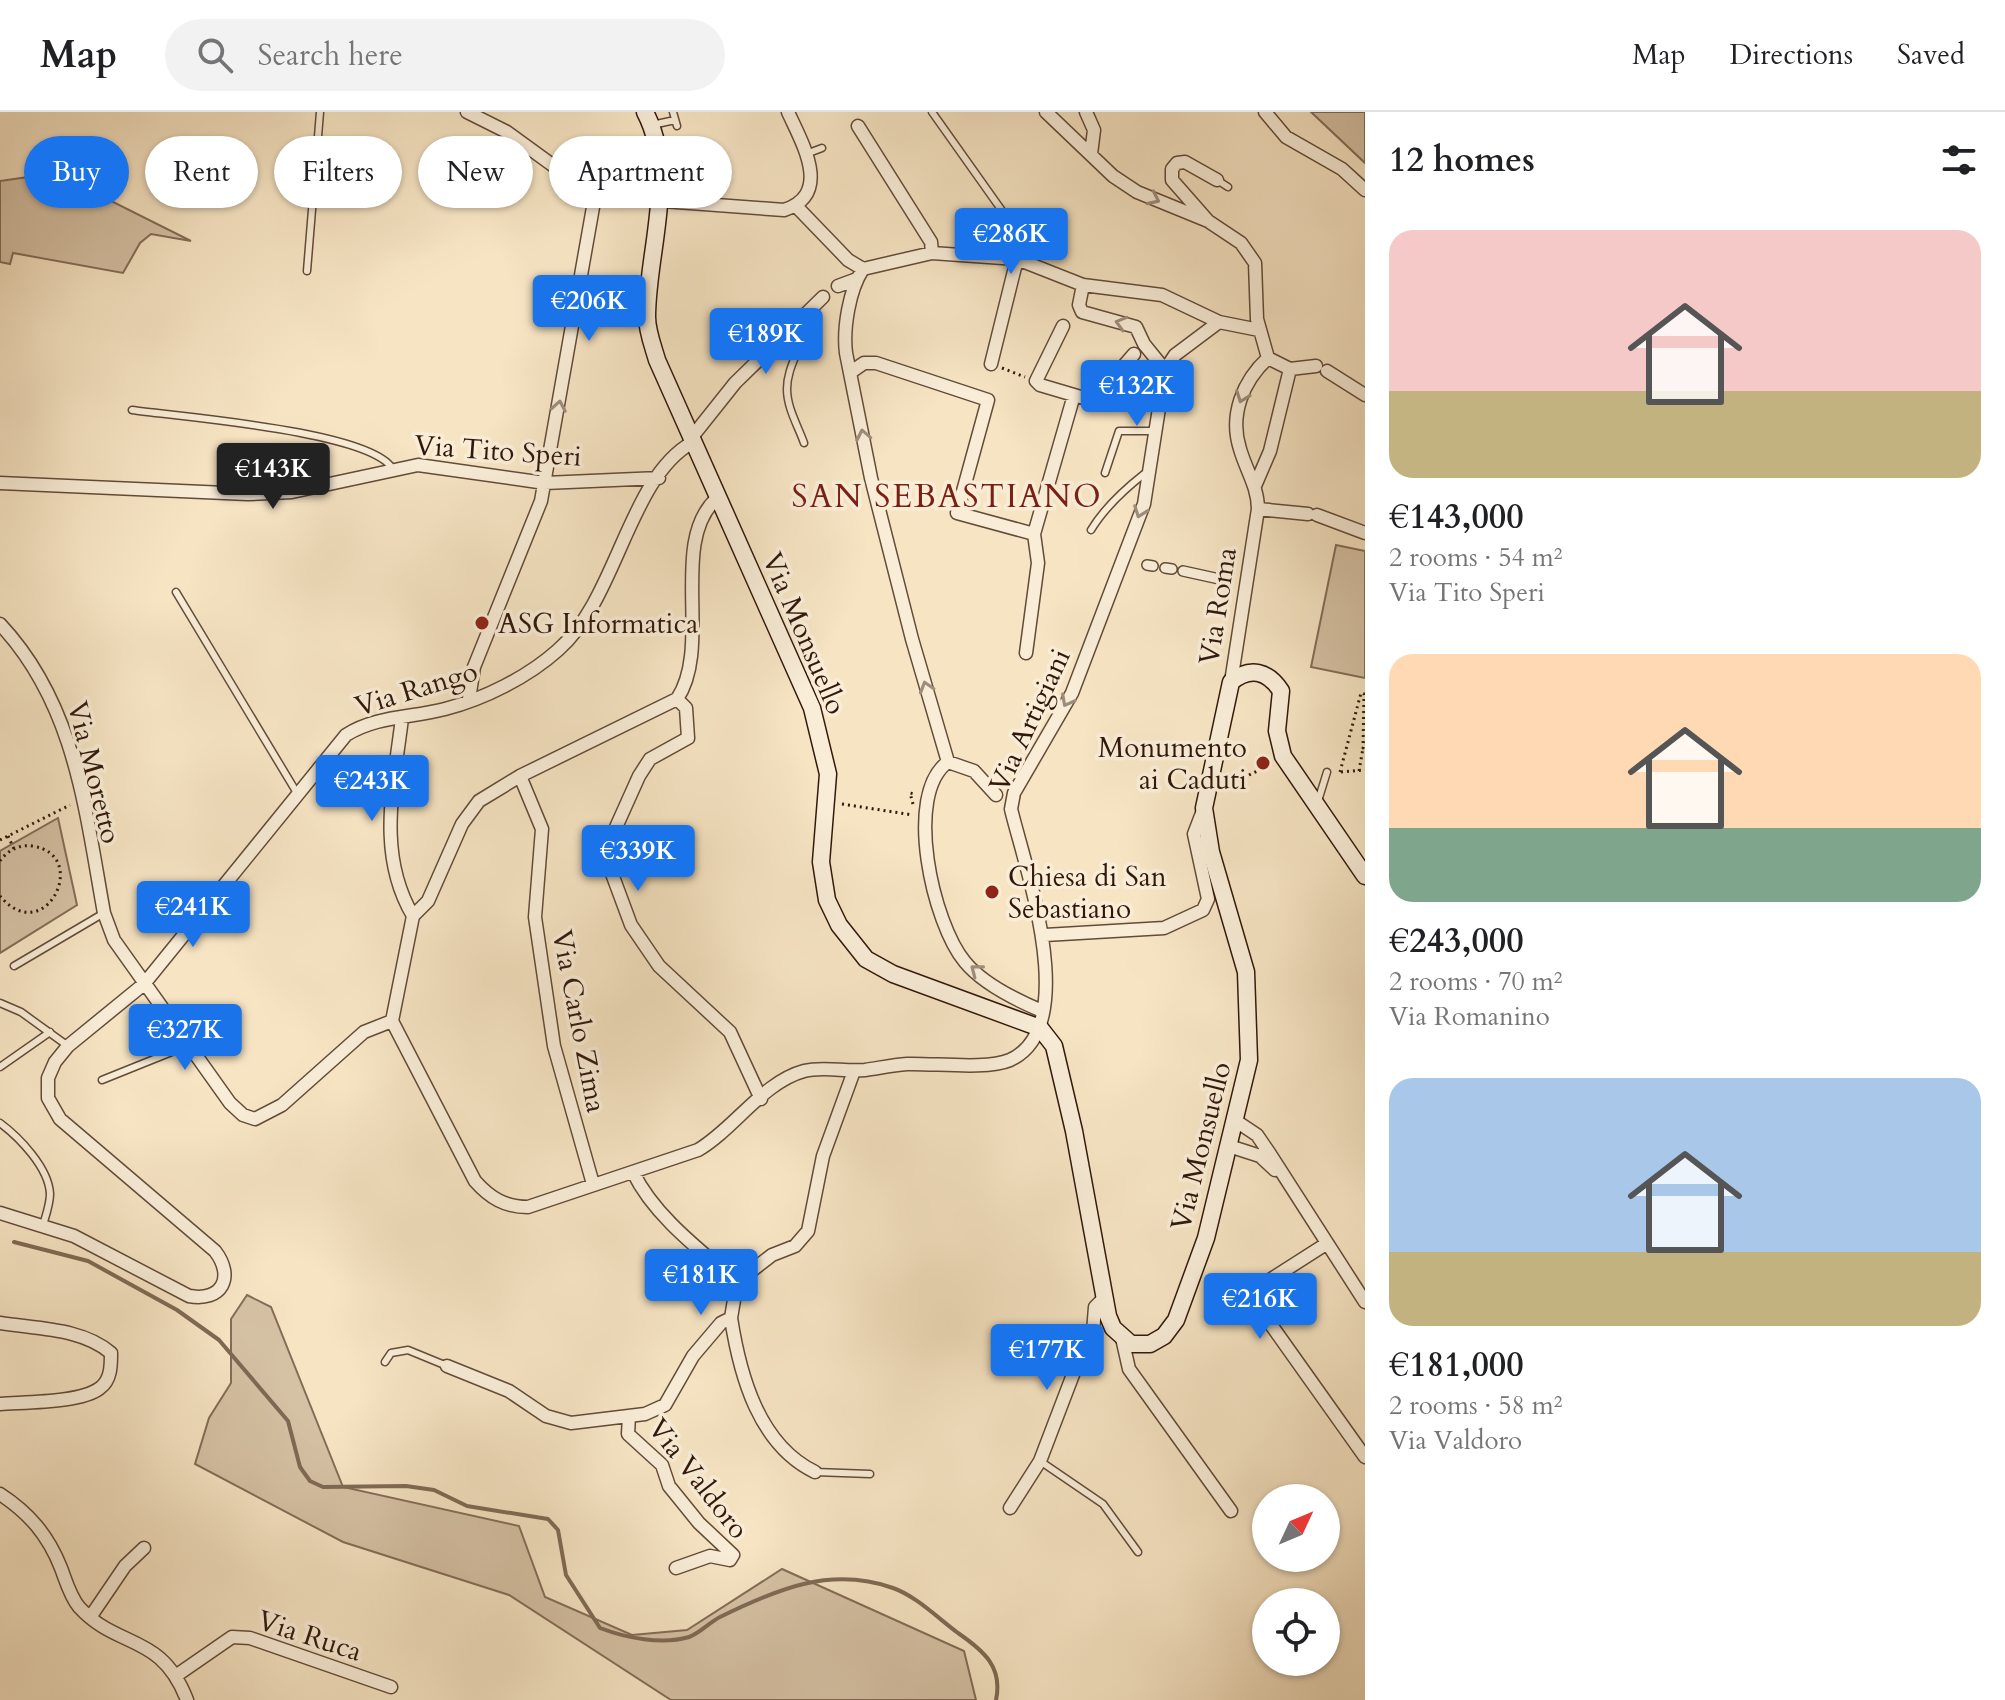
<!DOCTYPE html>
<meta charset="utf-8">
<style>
:root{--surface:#fff;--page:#f2f2f2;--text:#202124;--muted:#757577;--line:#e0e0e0;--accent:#1a73e8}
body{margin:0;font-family:Cardo,serif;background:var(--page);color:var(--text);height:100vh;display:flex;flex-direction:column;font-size:30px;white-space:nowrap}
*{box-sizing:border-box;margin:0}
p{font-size:26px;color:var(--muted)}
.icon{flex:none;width:44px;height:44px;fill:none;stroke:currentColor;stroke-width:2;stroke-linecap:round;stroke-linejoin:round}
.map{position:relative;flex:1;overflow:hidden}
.sheet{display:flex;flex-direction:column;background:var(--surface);width:640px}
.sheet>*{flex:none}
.hud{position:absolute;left:24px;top:24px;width:760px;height:72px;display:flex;gap:16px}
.needle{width:52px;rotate:46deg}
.buttons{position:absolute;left:1252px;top:1372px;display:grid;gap:16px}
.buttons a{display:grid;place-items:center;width:88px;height:88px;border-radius:50%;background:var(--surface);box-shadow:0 2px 6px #0004;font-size:40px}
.price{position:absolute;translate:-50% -68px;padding:0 18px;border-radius:8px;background:var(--accent);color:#fff;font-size:26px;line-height:52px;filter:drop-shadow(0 2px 4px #0008)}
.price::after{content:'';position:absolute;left:50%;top:48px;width:24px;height:18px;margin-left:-12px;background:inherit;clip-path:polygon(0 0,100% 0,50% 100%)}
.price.selected{background:#222;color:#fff}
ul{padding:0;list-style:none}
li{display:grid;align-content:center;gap:16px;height:424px;padding:0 24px}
li span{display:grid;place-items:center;height:248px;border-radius:24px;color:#555}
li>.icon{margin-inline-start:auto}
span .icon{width:144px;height:144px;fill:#fffc;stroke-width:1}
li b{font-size:34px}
h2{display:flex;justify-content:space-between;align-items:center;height:96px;padding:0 24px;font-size:34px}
.pill{padding:0 28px;border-radius:36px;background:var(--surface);box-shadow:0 2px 6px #0004;font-size:28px;line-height:72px}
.pill.selected{background:var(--accent);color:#fff}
header{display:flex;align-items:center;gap:48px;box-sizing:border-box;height:112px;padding:0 40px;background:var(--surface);border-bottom:2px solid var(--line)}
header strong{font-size:38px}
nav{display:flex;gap:44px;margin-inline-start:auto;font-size:28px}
.search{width:560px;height:72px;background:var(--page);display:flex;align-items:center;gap:20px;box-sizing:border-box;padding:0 28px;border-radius:44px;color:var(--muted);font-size:30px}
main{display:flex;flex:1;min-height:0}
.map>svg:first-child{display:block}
.green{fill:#d5c1a4;stroke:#846c58;stroke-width:2}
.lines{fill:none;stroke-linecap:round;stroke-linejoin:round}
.stream{stroke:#7f6954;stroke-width:4}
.pedestrian-tunnel{stroke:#cfbb9e;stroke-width:9;stroke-dasharray:9 4.5;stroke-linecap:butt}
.service-casing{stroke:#634b39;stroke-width:9}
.pedestrian-casing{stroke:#634b39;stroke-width:12}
.minor-casing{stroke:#634b39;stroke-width:15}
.secondary-casing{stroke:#32180b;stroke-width:19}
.path{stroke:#32180b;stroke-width:3;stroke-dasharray:2 4;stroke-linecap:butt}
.service{stroke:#f9edd8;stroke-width:6}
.pedestrian{stroke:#f9edd8;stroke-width:9}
.minor{stroke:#f9edd8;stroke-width:12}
.secondary{stroke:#f9edd8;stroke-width:16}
.oneway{stroke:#9f8d7c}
.poi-dot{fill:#8f2418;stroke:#f9edd8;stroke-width:3}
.labels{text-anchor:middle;stroke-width:7;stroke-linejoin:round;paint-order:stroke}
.street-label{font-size:28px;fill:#32180b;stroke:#f9edd8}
.poi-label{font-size:28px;fill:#32180b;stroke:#f9edd8;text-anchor:start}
.quarter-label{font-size:32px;letter-spacing:2px;fill:#7a1f14;stroke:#f9edd8}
</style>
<header>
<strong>Map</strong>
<div class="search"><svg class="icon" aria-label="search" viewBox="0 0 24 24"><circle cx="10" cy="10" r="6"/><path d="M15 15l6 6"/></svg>Search here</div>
<nav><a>Map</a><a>Directions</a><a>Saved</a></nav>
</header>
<main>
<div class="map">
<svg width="1365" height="1588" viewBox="0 0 1365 1588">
<rect width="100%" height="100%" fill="#f6e4c3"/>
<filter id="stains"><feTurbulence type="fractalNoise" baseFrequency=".0025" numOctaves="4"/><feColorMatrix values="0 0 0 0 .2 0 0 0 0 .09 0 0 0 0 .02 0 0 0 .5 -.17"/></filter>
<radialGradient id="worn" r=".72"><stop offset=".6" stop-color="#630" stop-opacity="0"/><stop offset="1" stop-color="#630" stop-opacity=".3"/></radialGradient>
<path class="green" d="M 1311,0 L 1365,0 L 1365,51 Z
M 56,61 L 78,63 L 99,83 L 191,129 L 151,122 L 140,131 L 123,161 L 13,141 L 10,152 L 0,150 L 0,69 Z
M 1336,433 L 1365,439 L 1365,566 L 1311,555 Z
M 58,706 L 77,793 L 0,841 L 0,739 Z
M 247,1183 L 271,1195 L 343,1375 L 519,1414 L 545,1485 L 632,1523 L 687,1518 L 782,1457 L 964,1539 L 976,1588 L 671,1588 L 509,1483 L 343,1430 L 195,1352 L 209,1306 L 231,1271 L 231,1207 Z"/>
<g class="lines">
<path class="stream" d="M 14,1130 L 88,1149 L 177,1198 L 219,1228 L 288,1309 L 300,1355 L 310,1369 L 323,1375 L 406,1374 L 434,1378 L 467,1394 L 548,1407 L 558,1418 L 566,1463 L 600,1516 C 626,1526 662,1533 689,1525 C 700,1521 710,1510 720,1505 C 777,1477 831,1454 893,1476 C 916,1484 939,1507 958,1521 C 984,1539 1003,1555 996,1588"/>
<path class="pedestrian-tunnel" d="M 1224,468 L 1237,470"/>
<defs>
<path id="service" d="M 673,0 L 677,14
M 932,0 L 1032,141 L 1029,152
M 652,13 L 675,8
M 806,42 L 822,36
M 1217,68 L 1228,75
M 307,159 L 320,0
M 132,298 C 181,305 368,319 392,356
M 804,331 C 798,314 787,296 787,277 C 787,251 807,230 805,204
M 1105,361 L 1119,319 L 1155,319
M 1091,418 C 1103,398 1125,377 1144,362 L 1150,363
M 176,480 L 297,681
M 1318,689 L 1327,660
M 14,854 L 104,801
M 0,891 L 21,900 L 68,934
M 0,955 L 50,920
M 102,968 L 189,933
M 0,1011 C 19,1025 49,1056 50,1082 C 50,1092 46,1103 43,1113
M 385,1250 L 391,1241 L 408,1238 L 447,1254
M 1040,1349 L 1103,1392 L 1138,1440
M 815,1360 L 870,1362"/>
<path id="pedestrian" d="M 1147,453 L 1153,454
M 1165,456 L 1172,457
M 1183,459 L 1224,468"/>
<path id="minor" d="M 467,0 L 507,20 L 595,84 L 784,98 C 833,82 802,31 788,0
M 1046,0 L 1113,64 L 1137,80 L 1208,109 L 1241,131 L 1255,151 L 1257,207 L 1268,246 C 1243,269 1229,303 1240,337 C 1246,358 1258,375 1258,397 L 1231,570
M 1086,0 L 1094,18 L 1091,42
M 1265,0 L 1286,25 L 1342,57 L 1365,78
M 858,14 L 931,130 L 932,141
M 795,93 L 848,148 L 863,157 L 932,141 L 1017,147 L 1083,173 L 1162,183 L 1219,210 L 1259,218
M 1208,109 L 1172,68 L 1172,57 L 1177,51 L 1185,50 L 1217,68
M 863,157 C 849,178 843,217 846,241 L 871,366 L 912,527 L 948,650
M 1083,173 L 1079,193 L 1082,200 L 1136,215 L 1144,232 L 1165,258
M 838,174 L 857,167
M 1063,214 L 1036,269 L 1040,273 L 1084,286 L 1121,257 L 1134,242
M 1268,246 L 1290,257 L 1316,254
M 991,252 L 1017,147
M 1327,259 L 1365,283
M 851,260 L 864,251 L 876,251 L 988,288 L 957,401 L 1034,422 L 1038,451 L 1026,541
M 692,325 L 735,271 L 823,185
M 0,371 L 248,382 L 292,380 L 418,353 L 545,371 L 659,366
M 1255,374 L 1270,339 L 1290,257
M 1258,397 L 1308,402
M 1317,403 L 1365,421
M 1034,422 L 1074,283
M 0,512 C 75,592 85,696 104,801 L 114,828 L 230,991 L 243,1003 L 255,1007 L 282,993 L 364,920 L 392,909 L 413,804 L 428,789 L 462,712 L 479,689 L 520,664 L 677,587 C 713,534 668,430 717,386
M 469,587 L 474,555 L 541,389 L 595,84
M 677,587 L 686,596 L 688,626 L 650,647 L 639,664 L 613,722 L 608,751 L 631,813 L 659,854 L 730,920 L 761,987
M 402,606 C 394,674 376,741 413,804
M 520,664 L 542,717 L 535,805 L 554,934 L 593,1072
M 996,683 L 974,659 L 948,650 C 903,682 933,812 965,850 C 983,872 1016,888 1042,899
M 1045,823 L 1164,816 L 1203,798 L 1208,787 L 1194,722 L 1204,696
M 392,909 L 475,1069 C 490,1086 505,1095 528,1095 L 698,1038 C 734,1017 763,970 804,959 C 823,954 846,960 865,958 C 879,956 893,953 907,952 C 934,951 987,958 1010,948 C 1083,915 1024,752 1011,697 L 1014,681 L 1072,581 L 1144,392 L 1165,258 L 1175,243 L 1219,210
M 1236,1009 L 1257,1023 L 1270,1042 L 1365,1190
M 1229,1034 L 1260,1044 L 1275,1058
M 633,1060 C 654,1104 701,1139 737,1170
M 0,1101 L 74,1124 L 189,1184 C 222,1190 235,1165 215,1139 L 60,1007 L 48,986 L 48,966 L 55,950 L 68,934 L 144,872 L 346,623 C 376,604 410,606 445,597 C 484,587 528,565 558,538 C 618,486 628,366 693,330
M 1326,1132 L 1265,1171 L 1257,1193 L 1365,1345
M 731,1206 C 740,1264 759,1333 815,1360
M 0,1211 C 37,1217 82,1216 111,1241 C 111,1254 111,1268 100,1276 C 81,1291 25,1290 0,1292
M 1122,1226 L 1129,1257 L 1231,1399
M 447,1254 L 509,1279 L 546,1304 L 571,1311 L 645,1302 L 665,1293 L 693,1244 L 721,1211 L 731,1206 L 737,1170 L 772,1143 L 795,1134 L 808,1119 L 823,1044 L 854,959
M 629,1304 L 628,1322 L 662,1353 L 669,1374 L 699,1411 L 733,1443 L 730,1448 L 710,1444 L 676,1456
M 0,1382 C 29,1401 48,1423 61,1456 C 66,1469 70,1484 79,1495 C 118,1538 161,1520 187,1588
M 1010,1396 L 1040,1349 L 1074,1260 L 1093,1220 L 1095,1195 L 1105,1185
M 91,1504 L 125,1454 L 144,1436
M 177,1563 L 232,1525 L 250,1526 L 391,1575"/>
<path id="secondary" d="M 645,0 C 678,63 647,139 647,205 C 647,219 653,234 657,248 L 812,596 L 828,662 L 821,750 L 827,788 L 839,813 L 866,847 L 893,862 L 1040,916 L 1054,934 L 1074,1019 L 1108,1204 L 1113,1216 L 1131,1232 L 1150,1232 L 1164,1224 L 1176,1208 L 1206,1126 L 1249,948 L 1246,860 L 1211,740 L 1204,696 L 1231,570 C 1250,554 1268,559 1281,579 L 1277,619 L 1283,644 L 1365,764"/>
</defs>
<use href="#service" class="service-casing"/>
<use href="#pedestrian" class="pedestrian-casing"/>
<use href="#minor" class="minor-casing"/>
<use href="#secondary" class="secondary-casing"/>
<path class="path" d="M 1002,256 L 1025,265
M 1359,659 L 1363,636
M 1340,660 L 1361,581 L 1364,582 L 1363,636 L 1365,630
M 1341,660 L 1365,658
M 1249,663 L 1270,653
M 842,692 L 913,703
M 913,692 L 910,681 L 915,682
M 8,724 L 14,737
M 0,728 L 70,693
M 0,749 C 7,739 19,732 32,734 C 92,742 45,838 0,784"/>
<use href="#service" class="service"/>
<use href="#pedestrian" class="pedestrian"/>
<use href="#minor" class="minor"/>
<use href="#secondary" class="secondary"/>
</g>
<defs><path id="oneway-chevron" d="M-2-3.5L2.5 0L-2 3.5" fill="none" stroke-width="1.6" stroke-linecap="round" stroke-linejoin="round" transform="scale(2)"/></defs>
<g class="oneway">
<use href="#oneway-chevron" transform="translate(1154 87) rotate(25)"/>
<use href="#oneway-chevron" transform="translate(1121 211) rotate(-164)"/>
<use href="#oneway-chevron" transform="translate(1242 285) rotate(110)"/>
<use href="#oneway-chevron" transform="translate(559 294) rotate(-80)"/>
<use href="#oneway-chevron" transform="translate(863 323) rotate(-101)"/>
<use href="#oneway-chevron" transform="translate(1140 400) rotate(110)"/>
<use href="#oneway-chevron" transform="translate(926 575) rotate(-107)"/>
<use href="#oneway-chevron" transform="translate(1067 589) rotate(118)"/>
<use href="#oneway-chevron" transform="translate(976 858) rotate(-142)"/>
</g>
<g class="poi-dot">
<circle cx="482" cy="511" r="8"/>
<circle cx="1263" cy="651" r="8"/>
<circle cx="992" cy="780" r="8"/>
</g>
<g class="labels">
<g class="street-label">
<text transform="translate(498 338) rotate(4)" y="10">Via Tito Speri</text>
<text transform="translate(1217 494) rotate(-81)" y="10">Via Roma</text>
<text transform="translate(805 521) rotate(67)" y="10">Via Monsuello</text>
<text transform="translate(416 576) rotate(-17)" y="10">Via Rango</text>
<text transform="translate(1029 608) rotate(-65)" y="10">Via Artigiani</text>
<text transform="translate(95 660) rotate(76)" y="10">Via Moretto</text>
<text transform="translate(580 909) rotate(79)" y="10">Via Carlo Zima</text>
<text transform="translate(1200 1034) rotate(-76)" y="10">Via Monsuello</text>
<text transform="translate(699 1366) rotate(52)" y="10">Via Valdoro</text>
<text transform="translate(310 1523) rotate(18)" y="10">Via Ruca</text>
</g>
<g class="poi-label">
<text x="498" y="521">ASG Informatica</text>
<text x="1247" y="645" text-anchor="end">Monumento<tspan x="1247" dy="32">ai Caduti</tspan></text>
<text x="1008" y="774">Chiesa di San<tspan x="1008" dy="32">Sebastiano</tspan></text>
</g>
<g class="quarter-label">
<text x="947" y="395">SAN SEBASTIANO</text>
</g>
</g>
<rect width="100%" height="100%" filter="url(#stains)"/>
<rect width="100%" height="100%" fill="url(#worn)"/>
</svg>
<div class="buttons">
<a><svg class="needle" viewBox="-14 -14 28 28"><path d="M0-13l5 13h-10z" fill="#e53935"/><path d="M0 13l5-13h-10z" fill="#757577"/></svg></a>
<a><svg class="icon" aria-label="locate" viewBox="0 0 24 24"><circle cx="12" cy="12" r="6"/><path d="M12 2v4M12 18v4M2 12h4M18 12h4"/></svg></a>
</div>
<b class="price" style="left:1011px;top:164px">€286K</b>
<b class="price" style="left:589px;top:231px">€206K</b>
<b class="price" style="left:766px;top:264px">€189K</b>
<b class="price" style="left:1137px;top:316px">€132K</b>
<b class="price selected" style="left:273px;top:399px">€143K</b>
<b class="price" style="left:372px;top:711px">€243K</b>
<b class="price" style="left:638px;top:781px">€339K</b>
<b class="price" style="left:193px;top:837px">€241K</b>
<b class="price" style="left:185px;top:960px">€327K</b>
<b class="price" style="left:701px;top:1205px">€181K</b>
<b class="price" style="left:1260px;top:1229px">€216K</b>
<b class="price" style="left:1047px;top:1280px">€177K</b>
<div class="hud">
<a class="pill selected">Buy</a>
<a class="pill">Rent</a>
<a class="pill">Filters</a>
<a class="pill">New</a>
<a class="pill">Apartment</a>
</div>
</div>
<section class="sheet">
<h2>12 homes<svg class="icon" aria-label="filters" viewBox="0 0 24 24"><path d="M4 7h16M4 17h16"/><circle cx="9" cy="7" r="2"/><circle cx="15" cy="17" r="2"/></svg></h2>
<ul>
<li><span style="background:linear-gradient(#f6c9c9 65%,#c2b280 0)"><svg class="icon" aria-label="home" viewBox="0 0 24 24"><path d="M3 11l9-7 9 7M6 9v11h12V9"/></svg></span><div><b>€143,000</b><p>2 rooms · 54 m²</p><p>Via Tito Speri</p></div></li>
<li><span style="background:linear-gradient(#ffd9b3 70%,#7fa58c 0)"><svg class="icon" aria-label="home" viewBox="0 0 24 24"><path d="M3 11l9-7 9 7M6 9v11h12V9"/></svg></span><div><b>€243,000</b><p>2 rooms · 70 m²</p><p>Via Romanino</p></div></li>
<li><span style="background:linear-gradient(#a9c7e8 70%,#c2b280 0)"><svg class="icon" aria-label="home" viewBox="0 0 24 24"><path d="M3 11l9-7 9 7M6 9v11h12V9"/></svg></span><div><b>€181,000</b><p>2 rooms · 58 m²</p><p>Via Valdoro</p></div></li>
</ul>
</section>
</main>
